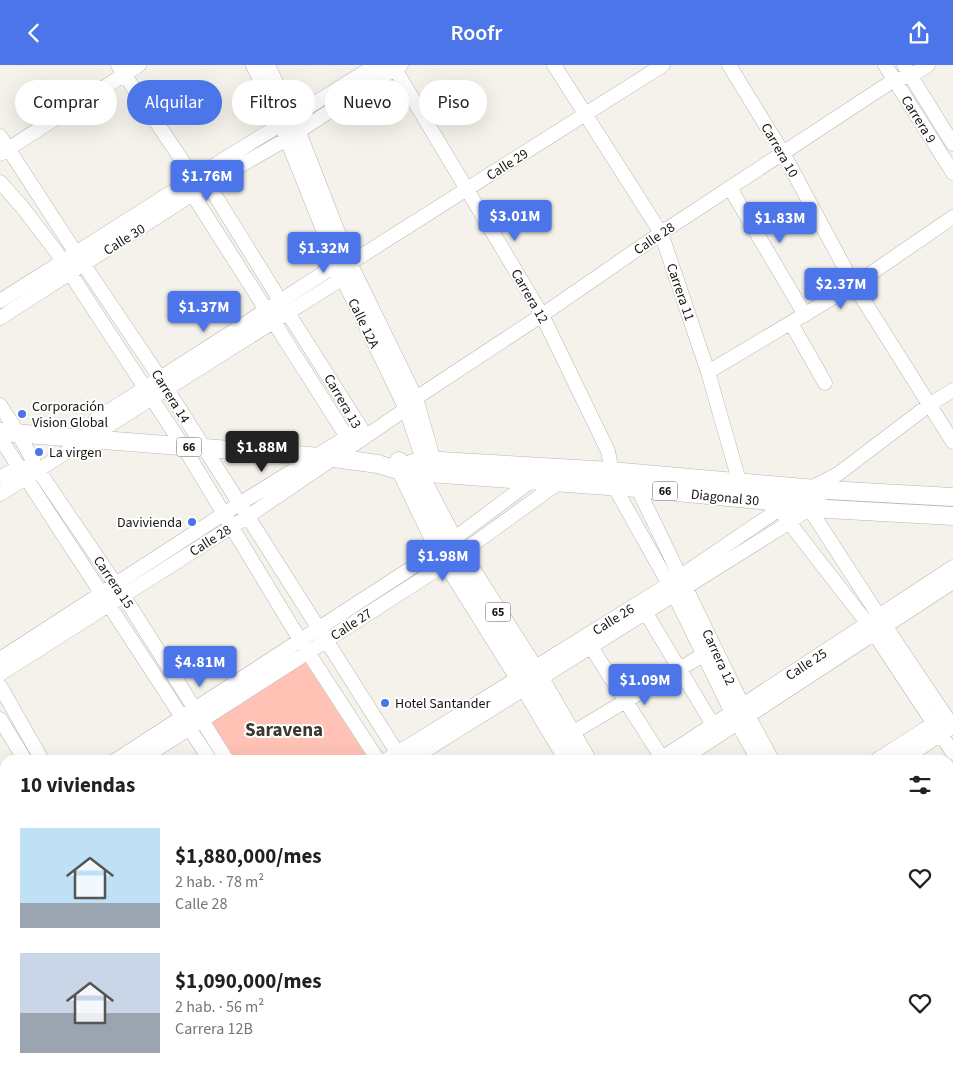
<!DOCTYPE html>
<html lang="es">
<meta charset="utf-8">
<style>
:root{--surface:#fff;--page:#f6f6f6;--text:#202124;--muted:#757577;--accent:#4b75e8}
body{margin:0;font-family:"Source Sans 3",sans-serif;background:var(--page);color:var(--text);height:100vh;display:flex;flex-direction:column;font-size:19px;white-space:nowrap}
*{box-sizing:border-box;margin:0}
p{font-size:16px;color:var(--muted)}
.icon{flex:none;width:28px;height:28px;fill:none;stroke:currentColor;stroke-width:2;stroke-linecap:round;stroke-linejoin:round}
.map{position:relative;flex:1;overflow:hidden}
.drawer{position:absolute;left:0px;top:690px;width:954px;height:320px;display:flex;flex-direction:column;background:var(--surface);border-radius:15px 15px 0 0;box-shadow:0 5px 20px #0002}
.drawer>*{flex:none}
.guide{position:absolute;left:15px;top:15px;width:500px;height:45px;display:flex;gap:10px}
.price{position:absolute;translate:-50% -42px;padding:0 11px;border-radius:5px;background:var(--accent);color:#fff;font-size:16px;line-height:32px;filter:drop-shadow(0 1px 2px #0008)}
.price::after{content:'';position:absolute;left:50%;top:30px;width:15px;height:11px;margin-left:-8px;background:inherit;clip-path:polygon(0 0,100% 0,50% 100%)}
.price.selected{background:#222;color:#fff}
ul{padding:0;list-style:none}
li{display:flex;align-items:center;gap:15px;height:125px;padding:0 20px}
li span{display:grid;place-items:center;flex:none;width:140px;height:100px;border-radius:0px;color:#555}
li>.icon{margin-inline-start:auto}
span .icon{width:60px;height:60px;fill:#fffc;stroke-width:1}
li b{font-size:21px}
h2{display:flex;justify-content:space-between;align-items:center;height:60px;padding:0 20px;font-size:21px}
.pill{padding:0 18px;border-radius:22px;background:var(--surface);box-shadow:0 5px 20px #0002;font-size:18px;line-height:45px}
.pill.selected{background:var(--accent);color:#fff}
header{display:flex;justify-content:space-between;align-items:center;height:65px;padding:0 20px;background:var(--accent);color:#fff;font-size:22px;font-weight:600}
.map>svg:first-child{display:block}
.green{fill:#ffc2b5}
.lines{fill:none;stroke-linecap:round;stroke-linejoin:round}
.minor-casing{stroke:#b8b7af;stroke-width:15}
.major-casing{stroke:#b8b7af;stroke-width:19}
.minor{stroke:#fff;stroke-width:14}
.major{stroke:#fff;stroke-width:18}
.poi-dot{fill:#4b75e8;stroke:#fff;stroke-width:2}
.labels{text-anchor:middle;stroke-width:4;stroke-linejoin:round;paint-order:stroke}
.shield{fill:#fff;stroke:#5d5c5a;stroke-width:1}
.shield-label{font-size:12px;font-weight:bold;fill:#171613}
.street-label{font-size:14px;fill:#171613;stroke:#fff}
.poi-label{font-size:14px;fill:#171613;stroke:#fff;text-anchor:start}
.district-label{font-size:19px;font-weight:bold;fill:#393731;stroke:#fff}
</style>
<header><svg class="icon" aria-label="back" viewBox="0 0 24 24"><path d="M15 5l-7 7 7 7"/></svg>Roofr<svg class="icon" aria-label="share" viewBox="0 0 24 24"><path d="M12 15V3M7 8l5-5 5 5M5 13v7h14v-7"/></svg></header>
<div class="map">
<svg width="953" height="1010" viewBox="0 0 953 1010">
<rect width="100%" height="100%" fill="#f4f2ea"/>
<path class="green" d="M 304,595 L 369,695 L 229,695 L 207,657 Z"/>
<g class="lines">
<defs>
<path id="minor" d="M 118,0 L 194,113 L 208,119 L 288,248 L 361,363 L 361,375 L 347,372 L 193,130 L 194,113
M 253,0 L 281,60 L 341,210 L 406,344 L 427,407
M 268,0 L 299,67 L 350,198 L 416,333 L 437,407
M 387,0 L 395,4 L 542,250 L 608,386 L 615,423 L 669,519 L 732,648 L 758,695
M 554,0 L 661,168 L 708,307 L 740,419
M 729,0 L 783,88 L 854,220 L 953,377
M 885,0 L 953,108
M 904,0 L 953,79
M 0,71 L 76,188 L 160,313 L 402,695
M 0,89 L 139,0
M 0,117 L 23,143 L 55,185 L 145,323 L 183,381 L 300,575 L 378,695
M 730,123 L 805,250
M 0,236 L 194,113 L 376,0
M 0,253 L 208,119 L 287,74 L 401,0
M 791,258 L 825,318
M 708,307 L 854,220 L 953,152
M 0,340 L 18,368 L 38,405 L 123,530 L 227,695
M 0,373 L 210,695
M 86,374 L 95,355 L 336,200 L 344,199
M 0,413 L 18,402 L 27,403
M 634,416 L 743,641 L 772,695
M 0,429 L 335,218 L 350,198 L 663,0
M 809,443 L 886,562 L 953,662
M 784,451 L 868,559 L 953,688
M 646,548 L 713,660
M 591,582 L 662,693
M 0,594 L 239,439 L 355,367
M 0,609 L 247,452 L 406,344 L 416,333 L 542,250 L 661,168 L 894,15 L 911,11 L 928,0
M 0,621 L 42,695
M 0,654 L 25,695
M 572,668 L 703,590
M 116,695 L 439,485 L 531,416
M 140,695 L 447,498 L 558,418
M 386,695 L 669,519 L 809,424 L 838,409 L 929,340 L 953,325
M 410,695 L 790,457 L 809,443 L 830,420
M 659,695 L 953,502
M 681,695 L 953,517
M 877,695 L 942,653
M 902,695 L 949,664
M 0,769 L 5,766
M 0,785 L 5,782
M 949,786 L 953,784
M 949,803 L 953,800
M 0,833 L 5,841
M 0,864 L 5,872
M 949,924 L 953,921
M 0,938 L 5,935
M 949,940 L 953,937
M 0,955 L 5,952
M 84,1005 L 87,1010
M 104,1005 L 107,1010
M 217,1005 L 220,1010
M 233,1005 L 236,1010
M 428,1005 L 431,1010
M 576,1005 L 580,1010
M 927,1005 L 930,1010
M 941,1005 L 944,1010
M 171,1010 L 178,1005
M 195,1010 L 202,1005
M 382,1010 L 390,1005
M 409,1010 L 417,1005
M 603,1010 L 611,1005
M 631,1010 L 638,1005
M 823,1010 L 830,1005
M 845,1010 L 852,1005"/>
<path id="major" d="M 0,367 L 334,393 L 378,399 L 401,406 L 636,423 L 789,438 L 809,443 L 953,451
M 399,396 L 401,406 L 439,485 L 519,613 L 568,695
M 440,396 L 611,406 L 827,425 L 953,432
M 413,398 L 460,487 L 534,603 L 587,695
M 748,1005 L 751,1010
M 766,1005 L 768,1010"/>
</defs>
<use href="#minor" class="minor-casing"/>
<use href="#major" class="major-casing"/>
<use href="#minor" class="minor"/>
<use href="#major" class="major"/>
</g>
<g class="poi-dot">
<circle cx="22" cy="349" r="5"/>
<circle cx="39" cy="387" r="5"/>
<circle cx="192" cy="457" r="5"/>
<circle cx="385" cy="638" r="5"/>
</g>
<g class="labels">
<g class="shield">
<rect x="176.5" y="372.5" width="25" height="19" rx="4"/>
<rect x="652.5" y="416.5" width="25" height="19" rx="4"/>
<rect x="485.5" y="537.5" width="25" height="19" rx="4"/>
</g>
<g class="shield-label">
<text x="189" y="386">66</text>
<text x="665" y="430">66</text>
<text x="498" y="551">65</text>
</g>
<g class="street-label">
<text transform="translate(919 54) rotate(58)" y="5">Carrera 9</text>
<text transform="translate(780 85) rotate(60)" y="5">Carrera 10</text>
<text transform="translate(507 99) rotate(-32)" y="5">Calle 29</text>
<text transform="translate(654 173) rotate(-34)" y="5">Calle 28</text>
<text transform="translate(124 174) rotate(-32)" y="5">Calle 30</text>
<text transform="translate(681 227) rotate(71)" y="5">Carrera 11</text>
<text transform="translate(530 231) rotate(60)" y="5">Carrera 12</text>
<text transform="translate(364 258) rotate(64)" y="5">Calle 12A</text>
<text transform="translate(171 331) rotate(58)" y="5">Carrera 14</text>
<text transform="translate(343 336) rotate(60)" y="5">Carrera 13</text>
<text transform="translate(725 432) rotate(6)" y="5">Diagonal 30</text>
<text transform="translate(210 475) rotate(-32)" y="5">Calle 28</text>
<text transform="translate(114 517) rotate(56)" y="5">Carrera 15</text>
<text transform="translate(613 554) rotate(-32)" y="5">Calle 26</text>
<text transform="translate(351 559) rotate(-33)" y="5">Calle 27</text>
<text transform="translate(719 592) rotate(65)" y="5">Carrera 12</text>
<text transform="translate(806 599) rotate(-33)" y="5">Calle 25</text>
</g>
<g class="poi-label">
<text x="32" y="346">Corporación<tspan x="32" dy="16">Vision Global</tspan></text>
<text x="49" y="392">La virgen</text>
<text x="182" y="462" text-anchor="end">Davivienda</text>
<text x="395" y="643">Hotel Santander</text>
</g>
<g class="district-label">
<text x="284" y="671">Saravena</text>
</g>
</g>
</svg>
<b class="price" style="left:207px;top:137px">$1.76M</b>
<b class="price" style="left:515px;top:177px">$3.01M</b>
<b class="price" style="left:780px;top:179px">$1.83M</b>
<b class="price" style="left:324px;top:209px">$1.32M</b>
<b class="price" style="left:841px;top:245px">$2.37M</b>
<b class="price" style="left:204px;top:268px">$1.37M</b>
<b class="price selected" style="left:262px;top:408px">$1.88M</b>
<b class="price" style="left:443px;top:517px">$1.98M</b>
<b class="price" style="left:200px;top:623px">$4.81M</b>
<b class="price" style="left:645px;top:641px">$1.09M</b>
<div class="guide">
<a class="pill">Comprar</a>
<a class="pill selected">Alquilar</a>
<a class="pill">Filtros</a>
<a class="pill">Nuevo</a>
<a class="pill">Piso</a>
</div>
<section class="drawer">
<h2>10 viviendas<svg class="icon" aria-label="filters" viewBox="0 0 24 24"><path d="M4 7h16M4 17h16"/><circle cx="9" cy="7" r="2"/><circle cx="15" cy="17" r="2"/></svg></h2>
<ul>
<li><span style="background:linear-gradient(#bfe0f5 75%,#9aa5b1 0)"><svg class="icon" aria-label="home" viewBox="0 0 24 24"><path d="M3 11l9-7 9 7M6 9v11h12V9"/></svg></span><div><b>$1,880,000/mes</b><p>2 hab. · 78 m²</p><p>Calle 28</p></div><svg class="icon" aria-label="heart" viewBox="0 0 24 24"><path d="M12 20l-8-8c-3-5 5-10 8-4 3-6 11-1 8 4z"/></svg></li>
<li><span style="background:linear-gradient(#c9d6e8 60%,#9aa5b1 0)"><svg class="icon" aria-label="home" viewBox="0 0 24 24"><path d="M3 11l9-7 9 7M6 9v11h12V9"/></svg></span><div><b>$1,090,000/mes</b><p>2 hab. · 56 m²</p><p>Carrera 12B</p></div><svg class="icon" aria-label="heart" viewBox="0 0 24 24"><path d="M12 20l-8-8c-3-5 5-10 8-4 3-6 11-1 8 4z"/></svg></li>
</ul>
</section>
</div>
